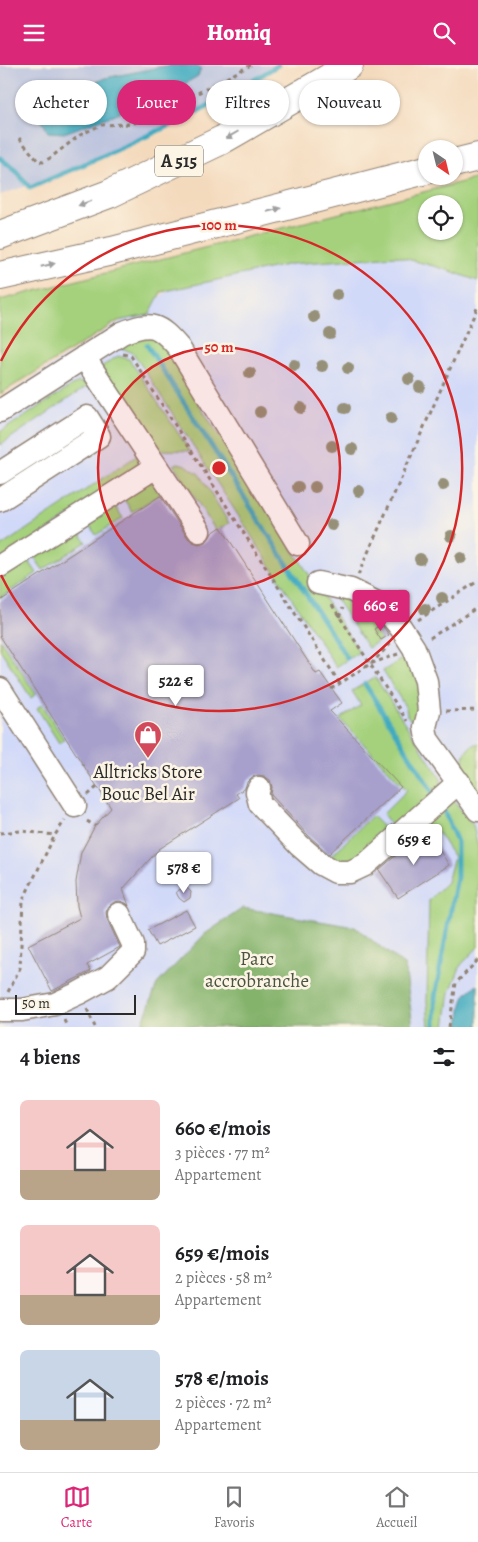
<!DOCTYPE html>
<html lang="fr">
<meta charset="utf-8">
<style>
:root{--surface:#fff;--page:#f6f6f6;--text:#202124;--muted:#757577;--line:#e0e0e0;--accent:#db2777}
body{margin:0;font-family:Alegreya,serif;background:var(--page);color:var(--text);height:100vh;display:flex;flex-direction:column;font-size:19px;white-space:nowrap}
*{box-sizing:border-box;margin:0}
p{font-size:16px;color:var(--muted)}
.icon{flex:none;width:28px;height:28px;fill:none;stroke:currentColor;stroke-width:2;stroke-linecap:round;stroke-linejoin:round}
.map{position:relative;height:962px;overflow:hidden}
.details{display:flex;flex-direction:column;background:var(--surface);flex:1}
.details>*{flex:none}
.hud{position:absolute;left:15px;top:15px;width:449px;height:45px;display:flex;gap:10px}
.needle{width:32px;rotate:145deg}
.fabs{position:absolute;left:418px;top:75px;display:grid;gap:10px}
.fabs a{display:grid;place-items:center;width:45px;height:45px;border-radius:50%;background:var(--surface);box-shadow:0 1px 4px #0004;font-size:25px}
.scale{position:absolute;left:15px;bottom:12px;width:121px;box-sizing:border-box;padding-left:5px;border:2px solid #2b2b2b;border-top:0;font-size:14px;line-height:18px;white-space:nowrap;color:#2b2b2b;-webkit-text-stroke:4px #fcf5e5;paint-order:stroke}
.price{position:absolute;translate:-50% -42px;padding:0 11px;border-radius:5px;background:#fff;color:#222;font-size:16px;line-height:32px;filter:drop-shadow(0 1px 2px #0008)}
.price::after{content:'';position:absolute;left:50%;top:30px;width:15px;height:11px;margin-left:-8px;background:inherit;clip-path:polygon(0 0,100% 0,50% 100%)}
.price.current{background:var(--accent);color:#fff}
ul{padding:0;list-style:none}
li{display:flex;align-items:center;gap:15px;height:125px;padding:0 20px}
li span{display:grid;place-items:center;flex:none;width:140px;height:100px;border-radius:8px;color:#555}
li>.icon{margin-inline-start:auto}
span .icon{width:60px;height:60px;fill:#fffc;stroke-width:1}
li b{font-size:21px}
h2{display:flex;justify-content:space-between;align-items:center;height:60px;padding:0 20px;font-size:21px}
.tag{padding:0 18px;border-radius:22px;background:var(--surface);box-shadow:0 1px 4px #0004;font-size:18px;line-height:45px}
.tag.current{background:var(--accent);color:#fff}
header{display:flex;justify-content:space-between;align-items:center;height:65px;padding:0 20px;background:var(--accent);color:#fff;font-size:22px;font-weight:800}
.tabs{display:flex;justify-content:space-around;align-items:center;height:70px;border-top:1px solid var(--line);background:var(--surface);font-size:14px;color:var(--muted)}
.tabs a{display:grid;justify-items:center;gap:2px}
.tabs .current{color:var(--accent)}
.map>svg:first-child{display:block}
.built{fill:#d1d9f9}
.industrial{fill:#bbc3de}
.green{fill:#a5d17d;stroke:#687e54;fill-rule:evenodd}
.forest{fill:#84b36c;stroke:#586f4c}
.water{fill:#40aac0;stroke:#366a76}
.lines{fill:none;stroke-linecap:round;stroke-linejoin:round}
.stream{stroke:#40aac0;stroke-width:5}
.building{fill:#a7a0cc}
.minor-casing{stroke:#908274;stroke-width:25}
.highway-casing{stroke:#908274;stroke-width:30}
.path{stroke:#908274;stroke-width:3;stroke-dasharray:4 4;stroke-linecap:butt}
.minor{stroke:#fff;stroke-width:22}
.highway{stroke:#fff;stroke-width:28}
.tree{fill:#969078}
.oneway{fill:#a0a0a0}
.ring{fill:none;stroke:#d62828;stroke-width:2.5}
.labels{text-anchor:middle;stroke-width:5;stroke-linejoin:round;paint-order:stroke}
.shield{fill:#fcf5e5;stroke:#6a6863;stroke-width:1}
.shield-label{font-size:18px;font-weight:bold;fill:#2b2b2b}
.poi-label{font-size:19px;fill:#2b2b2b;stroke:#fcf5e5}
.park-label{font-size:19px;fill:#4a5440;stroke:#fcf5e5}
.centre{fill:#d62828;stroke:#fcf5e5;stroke-width:2.5}
.ring-label{font-size:15px;text-anchor:middle;font-weight:bold;fill:#d62828;stroke:#fcf5e5;stroke-width:5;stroke-linejoin:round;paint-order:stroke}
</style>
<header><svg class="icon" aria-label="menu" viewBox="0 0 24 24"><path d="M4 6h16M4 12h16M4 18h16"/></svg>Homiq<svg class="icon" aria-label="search" viewBox="0 0 24 24"><circle cx="10" cy="10" r="6"/><path d="M15 15l6 6"/></svg></header>
<div class="map">
<svg width="478" height="962" viewBox="0 0 478 962">
<rect width="100%" height="100%" fill="#fcf5e5"/>
<filter id="ink" filterUnits="userSpaceOnUse"><feTurbulence type="fractalNoise" baseFrequency=".02" numOctaves="2"/><feDisplacementMap in="SourceGraphic" scale="10" xChannelSelector="R" yChannelSelector="G"/><feConvolveMatrix kernelMatrix="1 2 1 2 8 2 1 2 1" color-interpolation-filters="sRGB"/></filter>
<filter id="wash" filterUnits="userSpaceOnUse"><feTurbulence type="fractalNoise" baseFrequency=".0096" numOctaves="4" result="noise"/><feDisplacementMap in="SourceGraphic" scale="20" xChannelSelector="R" yChannelSelector="G"/><feGaussianBlur stdDeviation="1.12" result="paint"/><feColorMatrix in="noise" values="0 0 0 0 0 0 0 0 0 0 0 0 0 0 0 0 0 1.4 0 .05"/><feComposite in="paint" operator="in"/></filter>
<g filter="url(#wash)">
<rect width="100%" height="100%" fill="#f4dabd"/>
<path class="built" d="M 478,151 L 478,962 L 0,962 L 0,334 L 171,224 L 426,166 L 454,166 Z"/>
<path class="industrial" d="M 0,0 L 278,0 L 183,57 L 38,117 L 0,130 Z"/>
<path class="green" d="M 478,113 L 478,216 L 445,204 L 396,191 L 291,199 L 161,227 L 149,250 L 118,256 L 0,329 L 0,235 ZM 426,139 L 454,139 L 454,166 L 426,166 Z
M 131,271 L 157,273 L 170,287 L 196,327 L 193,330 L 359,587 L 336,602 L 134,289 L 124,284 L 118,283 Z
M 118,291 L 129,294 L 190,386 L 162,385 L 151,380 L 101,302 Z
M 78,317 L 89,320 L 0,380 L 0,367 Z
M 138,390 L 138,404 L 0,498 L 0,482 Z
M 178,398 L 186,400 L 199,409 L 229,458 L 216,466 L 174,400 Z
M 148,417 L 154,418 L 165,426 L 132,447 L 122,431 Z
M 114,440 L 123,453 L 96,470 L 87,456 Z
M 77,463 L 86,477 L 43,505 L 33,490 Z
M 28,495 L 37,508 L 0,533 L 0,510 Z
M 331,526 L 350,531 L 396,564 L 368,583 Z
M 0,574 L 36,629 L 31,633 L 0,584 Z
M 408,590 L 421,616 L 417,665 L 407,650 L 406,643 L 383,606 Z
M 375,612 L 441,714 L 441,720 L 395,765 L 383,749 L 407,725 L 340,654 L 361,640 L 352,626 Z
M 42,639 L 64,674 L 59,678 L 37,643 Z
M 475,679 L 478,679 L 478,731 C 468,716 453,690 475,679 Z
M 451,733 L 473,760 L 478,782 L 478,882 L 461,900 L 450,927 L 445,962 L 429,962 L 427,936 L 429,835 L 447,817 L 454,792 L 435,763 L 425,768 L 424,760 Z
M 372,751 L 390,769 L 345,802 L 329,793 Z"/>
<path class="forest" d="M 243,843 L 355,862 L 405,901 L 413,962 L 141,962 L 157,919 L 205,869 Z"/>
<path class="water" d="M 170,0 L 197,0 L 201,3 L 198,11 L 162,32 L 64,68 L 48,67 L 42,56 L 61,33 L 105,13 Z
M 478,920 L 478,962 L 459,962 C 462,943 459,929 478,920 Z"/>
<g class="lines">
<path class="stream" d="M 0,93 L 16,106 L 30,123 C 114,86 200,51 278,0
M 147,280 L 347,593
M 365,619 L 433,728
M 435,962 L 435,932 L 457,812 L 457,777 L 442,741"/>
</g>
<g id="blocks">
<path class="building" d="M 160,431 L 188,473 L 193,477 L 199,479 L 206,477 L 210,472 L 212,468 L 221,462 L 316,609 L 320,607 L 342,638 L 330,646 L 401,722 L 329,789 L 308,770 L 271,730 L 272,722 L 270,715 L 264,711 L 258,710 L 252,712 L 247,717 L 245,723 L 236,729 L 239,733 L 159,784 L 123,824 L 129,841 L 126,838 L 120,836 L 114,837 L 109,841 L 106,847 L 107,854 L 120,882 L 87,900 L 91,906 L 52,926 L 28,880 L 80,853 L 77,841 L 76,817 L 81,787 L 95,761 L 111,743 L 0,571 L 0,536 Z
M 381,559 L 389,570 L 381,575 L 374,564 Z
M 429,769 L 449,800 L 398,833 L 379,805 L 408,780 L 410,782 Z
M 182,823 L 187,823 L 191,827 L 190,833 L 184,837 L 179,833 L 176,827 Z
M 186,845 L 195,861 L 157,881 L 148,865 Z"/>
</g>
</g>
<g filter="url(#ink)">
<use href="#blocks" fill-opacity="0" stroke="#908274" stroke-width="1"/>
<g class="lines">
<defs>
<path id="minor" d="M 84,292 L 199,466
M 0,346 L 122,268 C 152,256 158,259 179,283 L 298,479
M 0,408 L 87,352 L 99,371 L 0,435
M 0,501 L 156,402
M 318,518 L 351,525 L 383,541 L 401,563 L 414,583 L 426,616 L 429,646 L 425,662 L 427,674 L 478,745
M 0,624 L 75,741
M 259,723 L 257,727 L 260,739 L 299,780 L 321,799 L 336,807 L 350,807 L 365,800 L 459,717
M 0,945 L 22,945 L 55,939 L 79,928 L 108,912 L 133,887 L 133,879 L 119,849"/>
<path id="highway" d="M 454,98 L 478,92
M 0,170 L 109,129 L 222,75 L 329,13 L 349,0
M 0,211 L 112,186 L 426,105"/>
</defs>
<use href="#minor" class="minor-casing"/>
<use href="#highway" class="highway-casing"/>
<path class="path" d="M 19,73 L 38,96 L 43,97 L 50,93 L 80,70 L 101,60 L 131,59 L 154,51 L 251,0
M 123,289 L 131,291 L 340,619
M 358,510 L 478,241
M 332,540 L 407,656
M 339,552 L 343,543
M 418,555 L 478,516
M 430,573 L 478,542
M 371,599 L 391,578
M 331,624 L 370,599 L 398,589
M 446,646 L 478,645
M 88,730 L 97,722
M 87,756 L 95,761
M 0,768 L 21,766 L 55,770
M 8,927 L 20,903 L 23,835 L 55,770 L 65,755
M 87,944 L 95,962
M 64,955 L 67,962
M 449,962 L 456,918 L 478,895"/>
<use href="#minor" class="minor"/>
<use href="#highway" class="highway"/>
</g>
<g class="tree">
<circle cx="337" cy="230" r="6"/>
<circle cx="314" cy="252" r="6"/>
<circle cx="330" cy="269" r="6"/>
<circle cx="294" cy="300" r="6"/>
<circle cx="322" cy="301" r="6"/>
<circle cx="348" cy="303" r="6"/>
<circle cx="250" cy="308" r="6"/>
<circle cx="409" cy="314" r="6"/>
<circle cx="420" cy="322" r="6"/>
<circle cx="301" cy="343" r="6"/>
<circle cx="345" cy="343" r="6"/>
<circle cx="260" cy="347" r="6"/>
<circle cx="391" cy="353" r="6"/>
<circle cx="332" cy="381" r="6"/>
<circle cx="352" cy="384" r="6"/>
<circle cx="443" cy="420" r="6"/>
<circle cx="298" cy="422" r="6"/>
<circle cx="315" cy="422" r="6"/>
<circle cx="359" cy="426" r="6"/>
<circle cx="332" cy="460" r="6"/>
<circle cx="451" cy="471" r="6"/>
<circle cx="461" cy="493" r="6"/>
<circle cx="420" cy="494" r="6"/>
<circle cx="403" cy="530" r="6"/>
<circle cx="442" cy="533" r="6"/>
<circle cx="425" cy="544" r="6"/>
</g>
<defs><path id="oneway-solid" d="M-6-.8H1V-3.2L6.5 0L1 3.2V.8H-6Z" transform="scale(1.25)"/></defs>
<g class="oneway">
<use href="#oneway-solid" transform="translate(232 70) rotate(150)"/>
<use href="#oneway-solid" transform="translate(85 138) rotate(159)"/>
<use href="#oneway-solid" transform="translate(274 145) rotate(-14)"/>
<use href="#oneway-solid" transform="translate(48 200) rotate(-13)"/>
</g>
</g>
<circle cx="219" cy="403" r="121" fill="#d62828" fill-opacity=".12"/>
<g class="ring">
<circle cx="219" cy="403" r="121"/>
<path d="M1 296A243 243 0 1 1 1 510"/>
</g>
<defs>
<symbol id="shop-pin" viewBox="-11 -11 22 30"><path d="M0 17L-7.5 6A9.5 9.5 0 1 1 7.5 6Z" fill="#d1495b" stroke="#fcf5e5"/><path d="M-5-2.5h2.3a2.7 3.5 0 0 1 5.4 0H5L5.5 6h-11ZM-1.5-2.5h3a1.5 2.3 0 0 0-3 0Z" fill="#fff"/></symbol>
</defs>
<g fill-rule="evenodd">
<use href="#shop-pin" x="132" y="654" width="32" height="43"/>
</g>
<g class="labels">
<rect class="shield" x="155" y="80.5" width="48" height="31" rx="4"/>
<g class="shield-label">
<text x="179" y="102">A 515</text>
</g>
<g class="poi-label">
<text x="148" y="713">Alltricks Store<tspan x="148" dy="22">Bouc Bel Air</tspan></text>
</g>
<g class="park-label">
<text x="257" y="900">Parc<tspan x="257" dy="22">accrobranche</tspan></text>
</g>
</g>
<circle cx="219" cy="403" r="8" class="centre"/>
<g class="ring-label">
<text x="219" y="165">100 m</text>
<text x="219" y="287">50 m</text>
</g>
</svg>
<div class="fabs">
<a><svg class="needle" viewBox="-14 -14 28 28"><path d="M0-13l5 13h-10z" fill="#e53935"/><path d="M0 13l5-13h-10z" fill="#757577"/></svg></a>
<a><svg class="icon" aria-label="locate" viewBox="0 0 24 24"><circle cx="12" cy="12" r="6"/><path d="M12 2v4M12 18v4M2 12h4M18 12h4"/></svg></a>
</div>
<div class="scale">50 m</div>
<b class="price current" style="left:381px;top:567px">660 €</b>
<b class="price" style="left:176px;top:642px">522 €</b>
<b class="price" style="left:414px;top:801px">659 €</b>
<b class="price" style="left:184px;top:829px">578 €</b>
<div class="hud">
<a class="tag">Acheter</a>
<a class="tag current">Louer</a>
<a class="tag">Filtres</a>
<a class="tag">Nouveau</a>
</div>
</div>
<section class="details">
<h2>4 biens<svg class="icon" aria-label="filters" viewBox="0 0 24 24"><path d="M4 7h16M4 17h16"/><circle cx="9" cy="7" r="2"/><circle cx="15" cy="17" r="2"/></svg></h2>
<ul>
<li><span style="background:linear-gradient(#f6c9c9 70%,#b9a48a 0)"><svg class="icon" aria-label="home" viewBox="0 0 24 24"><path d="M3 11l9-7 9 7M6 9v11h12V9"/></svg></span><div><b>660 €/mois</b><p>3 pièces · 77 m²</p><p>Appartement</p></div></li>
<li><span style="background:linear-gradient(#f6c9c9 70%,#b9a48a 0)"><svg class="icon" aria-label="home" viewBox="0 0 24 24"><path d="M3 11l9-7 9 7M6 9v11h12V9"/></svg></span><div><b>659 €/mois</b><p>2 pièces · 58 m²</p><p>Appartement</p></div></li>
<li><span style="background:linear-gradient(#c9d6e8 70%,#b9a48a 0)"><svg class="icon" aria-label="home" viewBox="0 0 24 24"><path d="M3 11l9-7 9 7M6 9v11h12V9"/></svg></span><div><b>578 €/mois</b><p>2 pièces · 72 m²</p><p>Appartement</p></div></li>
</ul>
</section>
<nav class="tabs">
<a class="current"><svg class="icon" aria-label="map" viewBox="0 0 24 24"><path d="M3 6l6-2 6 2 6-2v14l-6 2-6-2-6 2zM9 4v14M15 6v14"/></svg>Carte</a>
<a><svg class="icon" aria-label="saved" viewBox="0 0 24 24"><path d="M7 4h10v16l-5-4-5 4z"/></svg>Favoris</a>
<a><svg class="icon" aria-label="home" viewBox="0 0 24 24"><path d="M3 11l9-7 9 7M6 9v11h12V9"/></svg>Accueil</a>
</nav>
